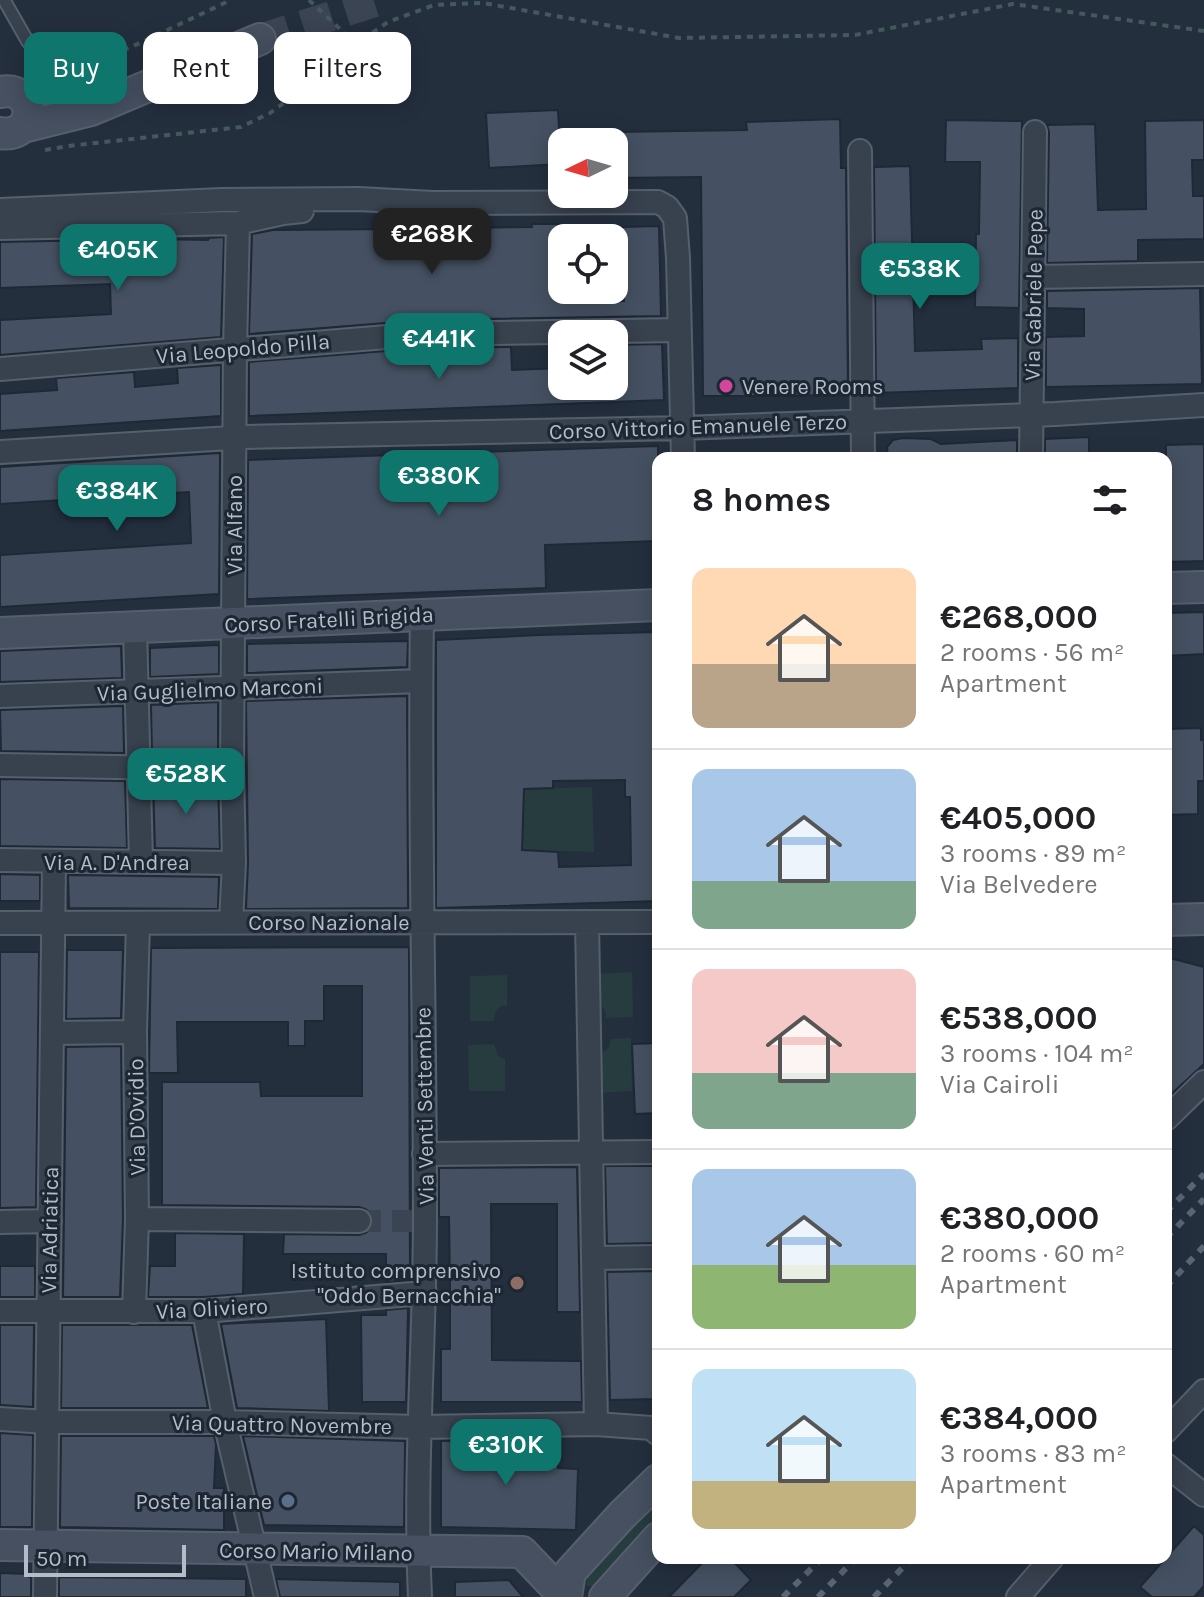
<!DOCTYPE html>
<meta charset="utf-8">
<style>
:root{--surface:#fff;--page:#f6f6f6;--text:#202124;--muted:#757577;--line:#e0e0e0;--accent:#0f766e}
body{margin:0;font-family:Karla,sans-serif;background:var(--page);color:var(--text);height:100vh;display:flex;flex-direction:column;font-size:30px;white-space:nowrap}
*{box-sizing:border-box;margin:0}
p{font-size:26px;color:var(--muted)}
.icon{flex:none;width:44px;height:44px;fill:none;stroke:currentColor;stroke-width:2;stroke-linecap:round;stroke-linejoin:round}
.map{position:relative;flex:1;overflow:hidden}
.side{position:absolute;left:652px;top:452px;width:520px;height:1112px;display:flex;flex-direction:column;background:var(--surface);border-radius:16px;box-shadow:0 4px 20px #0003}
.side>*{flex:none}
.top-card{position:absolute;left:24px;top:32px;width:508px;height:72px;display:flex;gap:16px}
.needle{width:52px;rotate:265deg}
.tools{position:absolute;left:548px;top:128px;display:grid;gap:16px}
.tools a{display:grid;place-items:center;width:80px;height:80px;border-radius:16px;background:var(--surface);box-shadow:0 4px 20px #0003;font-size:40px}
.scale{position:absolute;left:24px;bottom:20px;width:162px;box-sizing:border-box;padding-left:8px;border:4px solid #b4bcc9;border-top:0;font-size:22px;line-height:28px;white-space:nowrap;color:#b4bcc9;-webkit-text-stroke:6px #1d2633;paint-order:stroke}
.price{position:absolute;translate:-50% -68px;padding:0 18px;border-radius:16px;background:var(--accent);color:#fff;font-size:26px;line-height:52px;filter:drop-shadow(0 2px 4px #0008)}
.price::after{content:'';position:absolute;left:50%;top:48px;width:24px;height:18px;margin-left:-12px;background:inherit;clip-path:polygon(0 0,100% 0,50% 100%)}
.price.active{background:#222;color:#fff}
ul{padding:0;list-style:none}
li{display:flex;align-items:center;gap:24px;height:200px;padding:0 40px}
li+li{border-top:2px solid var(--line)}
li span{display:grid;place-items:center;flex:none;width:224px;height:160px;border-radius:16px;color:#555}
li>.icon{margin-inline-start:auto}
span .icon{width:96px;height:96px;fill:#fffc;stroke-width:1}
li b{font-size:34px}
h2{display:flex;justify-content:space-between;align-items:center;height:96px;padding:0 40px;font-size:34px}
.tag{padding:0 28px;border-radius:16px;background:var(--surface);box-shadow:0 4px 20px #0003;font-size:28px;line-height:72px}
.tag.active{background:var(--accent);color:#fff}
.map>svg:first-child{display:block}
.green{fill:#263c3f}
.building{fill:#455162;stroke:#1f2835;stroke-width:2;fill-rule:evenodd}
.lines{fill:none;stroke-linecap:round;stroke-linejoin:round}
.street-tunnel{stroke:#3a4453;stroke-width:22;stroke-dasharray:22 11;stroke-linecap:butt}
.secondary-tunnel{stroke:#3a4453;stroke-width:30;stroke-dasharray:30 15;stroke-linecap:butt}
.lane-casing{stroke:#565f6c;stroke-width:15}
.street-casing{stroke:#565f6c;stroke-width:26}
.secondary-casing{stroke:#565f6c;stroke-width:34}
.path{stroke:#44595c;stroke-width:4;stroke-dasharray:6 6;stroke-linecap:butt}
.lane{stroke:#38414e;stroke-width:11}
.street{stroke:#38414e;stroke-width:22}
.secondary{stroke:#465061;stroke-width:30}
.rail{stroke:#5a6575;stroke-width:6;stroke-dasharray:8 8;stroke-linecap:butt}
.hotel-dot{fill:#d1479c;stroke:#1d2633;stroke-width:3}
.education-dot{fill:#8d6e63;stroke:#1d2633;stroke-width:3}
.service-dot{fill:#5c6f8a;stroke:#1d2633;stroke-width:3}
.labels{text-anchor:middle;stroke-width:6;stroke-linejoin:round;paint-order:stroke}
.street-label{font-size:22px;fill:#b4bcc9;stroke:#1d2633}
.poi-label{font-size:22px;fill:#b4bcc9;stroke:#1d2633;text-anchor:end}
</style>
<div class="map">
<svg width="1204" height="1597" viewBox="0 0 1204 1597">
<rect width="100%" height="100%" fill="#242f3e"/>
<path class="green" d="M 592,787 L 594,852 L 522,850 L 524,789 Z
M 632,972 L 633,1017 L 606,1018 C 606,1009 603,1006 595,1003 L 595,974 Z
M 507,975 L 507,1006 L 500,1006 L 495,1013 L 494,1021 L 470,1021 L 470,976 Z
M 631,1038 L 632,1091 L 599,1093 L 597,1057 L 609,1048 L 611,1039 Z
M 494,1044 L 498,1056 L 505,1059 L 505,1091 L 469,1091 L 468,1045 Z
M 658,1493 L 658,1515 L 595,1586 L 587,1586 L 587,1570 Z"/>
<path class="building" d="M 558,110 L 561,164 L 489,168 L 486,113 Z
M 840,119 L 841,168 L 846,168 L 848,394 L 792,396 L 703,396 L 701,177 L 614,178 L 614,132 L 747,130 L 746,122 Z
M 946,120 L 1022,121 L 1019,308 L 975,307 L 976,234 L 979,234 L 980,162 L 945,162 Z
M 1204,120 L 1204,160 L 1192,160 L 1193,196 L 1204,196 L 1204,239 L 1138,240 L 1138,261 L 1047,263 L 1049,132 L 1047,125 L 1095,124 L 1098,210 L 1146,209 L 1145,121 Z
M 910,166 L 915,351 L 982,349 L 981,339 L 1018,338 L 1018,388 L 876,393 L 874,167 Z
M 461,223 L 461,228 L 532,227 L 532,224 L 562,224 L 562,303 L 624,301 L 622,227 L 659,226 L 661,316 L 423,320 L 249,334 L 252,234 L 273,230 L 399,229 L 399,224 Z
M 224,237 L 221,337 L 0,355 L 0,320 L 111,314 L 110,284 L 0,288 L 0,242 L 153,239 L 208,240 L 209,238 Z
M 1200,288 L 1202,384 L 1046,387 L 1046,337 L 1084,336 L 1084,309 L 1047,308 L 1047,291 Z
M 662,344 L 664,400 L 249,416 L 249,362 L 424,348 L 511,347 L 512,370 L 562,368 L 562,386 L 614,386 L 614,345 Z
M 221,365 L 221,416 L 0,431 L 0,394 L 57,390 L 56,378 L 134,372 L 135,387 L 178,383 L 177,368 Z
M 1089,437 L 1089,458 L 1045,458 L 1045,439 Z
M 903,438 L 931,439 L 941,444 L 1017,440 L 1017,458 L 888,458 L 887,447 L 893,440 Z
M 1204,444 L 1204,561 L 1166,562 L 1166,445 Z
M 658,446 L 658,541 L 545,545 L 546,588 L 247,599 L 248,460 Z
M 220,453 L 219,594 L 0,607 L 0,555 L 191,543 L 189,492 L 0,504 L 0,467 Z
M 1204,612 L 1204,654 L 1166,656 L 1166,613 Z
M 658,632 L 658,901 L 436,908 L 436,640 L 539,635 ZM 625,780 L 625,797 L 630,797 L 631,865 L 559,867 L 558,852 L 522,850 L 524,789 L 553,788 L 553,781 Z
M 408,641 L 407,667 L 247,673 L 247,644 Z
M 219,645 L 219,674 L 150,677 L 150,648 Z
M 121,646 L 122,678 L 0,682 L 0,651 Z
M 407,696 L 408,908 L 246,909 L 248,863 L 246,701 Z
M 218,702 L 218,755 L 152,754 L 151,705 Z
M 123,706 L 124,753 L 1,751 L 0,710 Z
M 1201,728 L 1201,740 L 1204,740 L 1204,781 L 1198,781 L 1198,814 L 1166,815 L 1166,729 Z
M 0,779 L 125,781 L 127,848 L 0,846 Z
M 153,782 L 218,783 L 220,849 L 155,848 Z
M 0,874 L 40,875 L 40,901 L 0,901 Z
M 68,875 L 219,877 L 218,909 L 69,908 Z
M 409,947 L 410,1280 L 386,1282 L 386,1254 L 283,1254 L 284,1234 L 359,1235 L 365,1233 L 371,1229 L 373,1222 L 371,1213 L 365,1209 L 359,1207 L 162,1205 L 162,1082 L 260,1082 L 261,1096 L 362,1096 L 362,986 L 324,986 L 324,1021 L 305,1021 L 305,1046 L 288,1046 L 288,1022 L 177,1022 L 178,1073 L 149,1073 L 151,948 Z
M 67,950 L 123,950 L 121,1018 L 66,1019 Z
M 0,952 L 39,952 L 36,1207 L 0,1208 Z
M 1166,957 L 1204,967 L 1204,1064 L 1166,1099 Z
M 658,1043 L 658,1113 L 635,1114 L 632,1044 Z
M 121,1046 L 123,1219 L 120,1297 L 63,1297 L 66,1047 Z
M 605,1166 L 658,1166 L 658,1243 L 607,1244 Z
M 577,1167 L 580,1312 L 557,1312 L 557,1204 L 491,1204 L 492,1360 L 581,1361 L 582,1402 L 441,1402 L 441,1349 L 450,1349 L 450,1285 L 449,1217 L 439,1217 L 439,1168 Z
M 175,1233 L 244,1234 L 243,1294 L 203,1297 L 148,1297 L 150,1266 L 175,1266 Z
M 0,1266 L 35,1266 L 35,1297 L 0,1297 Z
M 658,1271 L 658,1399 L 610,1400 L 607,1272 Z
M 408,1308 L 406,1402 L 362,1402 L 361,1315 L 386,1315 L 386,1310 Z
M 326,1319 L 329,1411 L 237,1408 L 221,1324 Z
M 0,1325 L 34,1325 L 33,1407 L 0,1405 Z
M 62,1325 L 192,1325 L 208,1408 L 61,1408 Z
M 0,1433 L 33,1435 L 32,1527 L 0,1527 Z
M 61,1436 L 214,1436 L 216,1444 L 214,1488 L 224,1488 L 224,1530 L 60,1527 Z
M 243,1436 L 405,1441 L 404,1526 L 403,1527 L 264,1525 Z
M 537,1439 L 537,1449 L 549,1449 L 549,1457 L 558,1457 L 558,1468 L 578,1469 L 576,1530 L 441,1527 L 441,1441 Z
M 1194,1526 L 1204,1535 L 1204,1586 L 1194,1597 L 1152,1597 L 1140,1587 Z
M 707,1558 L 730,1558 L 751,1580 L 734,1597 L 669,1597 Z
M 0,1573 L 29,1574 L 29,1577 L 31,1577 L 31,1597 L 0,1597 Z
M 59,1577 L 246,1579 L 246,1597 L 59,1597 Z
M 276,1579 L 400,1582 L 400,1597 L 280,1597 Z
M 509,1580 L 523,1597 L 455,1597 L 455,1582 Z"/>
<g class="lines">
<path class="street-tunnel" d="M 359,1221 L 414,1221"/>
<path class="secondary-tunnel" d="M 260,39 L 381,0"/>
<defs>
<path id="lane" d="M 4,0 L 28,42"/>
<path id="street" d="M 860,151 L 863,458
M 0,210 L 222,200 L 358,199 L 433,203 L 658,202 L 667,207 L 675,218 L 678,258 L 683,458
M 0,228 L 238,223 L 283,213 L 302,211
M 1033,277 L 1204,274
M 0,369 L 423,334 L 679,330
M 0,452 L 247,437 L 682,428 L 1055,414 L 1204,405
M 1031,458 L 1035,132
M 135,628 L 141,861
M 0,696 L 421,681
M 0,765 L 232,769
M 0,860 L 234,863
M 231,922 L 234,863 L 232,769 L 235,349 L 238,223
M 587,922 L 596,1424
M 0,923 L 658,922
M 52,1033 L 135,1032
M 1166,1119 L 1204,1082
M 424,1154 L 658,1152
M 137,1219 L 359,1221
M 0,1222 L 50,1221
M 594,1258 L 658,1257
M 0,1311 L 204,1311 L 425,1293
M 204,1311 L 225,1422 L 266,1597
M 134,1312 L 137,1219 L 135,1032 L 138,923
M 0,1419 L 47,1422 L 225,1422 L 419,1427 L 596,1424 L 651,1428 L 658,1434
M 1166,1431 L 1204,1391
M 1166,1465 L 1204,1495
M 45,1597 L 54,862
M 420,1597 C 414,1470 425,1343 425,1215 C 425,1015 419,815 422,615
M 1018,1597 L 1052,1558"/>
<path id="secondary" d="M 0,92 C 38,85 38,139 0,133
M 23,127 L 91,110 L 260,39
M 1166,588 L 1204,587
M 0,633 L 658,605
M 1166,920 L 1204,919
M 0,1545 L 522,1552 L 565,1597
M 566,1597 L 570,1572 L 622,1515 L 658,1480
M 605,1597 L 658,1538"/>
</defs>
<use href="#lane" class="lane-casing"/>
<use href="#street" class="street-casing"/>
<use href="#secondary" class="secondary-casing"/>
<path class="path" d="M 309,0 L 356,44
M 42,44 L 69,48 L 100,58 L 129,48 L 231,0
M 74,59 L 96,58
M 45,150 L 68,146 L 241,127 L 270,113 L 324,74 L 356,44 L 388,22 L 434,5 L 483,3 L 679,38 L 855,35 L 1013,4 L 1204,31"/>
<use href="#lane" class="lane"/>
<use href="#street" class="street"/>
<use href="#secondary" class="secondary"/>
<path class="rail" d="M 1166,1212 L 1204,1174
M 1166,1238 L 1204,1199
M 1166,1287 L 1204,1246
M 783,1597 L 822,1558
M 818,1597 L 856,1558
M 874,1597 L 912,1558"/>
</g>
<circle class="hotel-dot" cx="726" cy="386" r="8"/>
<circle class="education-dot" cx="517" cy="1283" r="8"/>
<circle class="service-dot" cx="288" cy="1501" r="8"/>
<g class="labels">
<g class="street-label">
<text transform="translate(1033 295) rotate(-89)" y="8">Via Gabriele Pepe</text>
<text transform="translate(243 348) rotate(-5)" y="8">Via Leopoldo Pilla</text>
<text transform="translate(698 426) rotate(-2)" y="8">Corso Vittorio Emanuele Terzo</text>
<text transform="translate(234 525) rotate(-90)" y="8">Via Alfano</text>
<text transform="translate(329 619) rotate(-3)" y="8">Corso Fratelli Brigida</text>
<text transform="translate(210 689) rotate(-2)" y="8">Via Guglielmo Marconi</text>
<text x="117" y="870">Via A. D'Andrea</text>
<text x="329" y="930">Corso Nazionale</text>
<text transform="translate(424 1106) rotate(-91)" y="8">Via Venti Settembre</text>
<text transform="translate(136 1117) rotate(-91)" y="8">Via D'Ovidio</text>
<text transform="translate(49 1230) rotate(-89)" y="8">Via Adriatica</text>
<text transform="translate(212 1308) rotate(-3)" y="8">Via Oliviero</text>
<text transform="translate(282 1424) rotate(1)" y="8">Via Quattro Novembre</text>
<text transform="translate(316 1551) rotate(1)" y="8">Corso Mario Milano</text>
</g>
<g class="poi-label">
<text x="742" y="394" text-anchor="start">Venere Rooms</text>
<text x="501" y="1278">Istituto comprensivo<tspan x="501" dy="25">"Oddo Bernacchia"</tspan></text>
<text x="272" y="1509">Poste Italiane</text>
</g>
</g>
</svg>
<div class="tools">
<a><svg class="needle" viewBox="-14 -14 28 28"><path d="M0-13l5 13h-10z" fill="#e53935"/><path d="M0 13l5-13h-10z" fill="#757577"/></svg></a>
<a><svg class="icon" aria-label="locate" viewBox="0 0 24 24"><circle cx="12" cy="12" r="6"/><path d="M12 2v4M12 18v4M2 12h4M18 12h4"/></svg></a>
<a><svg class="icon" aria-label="layers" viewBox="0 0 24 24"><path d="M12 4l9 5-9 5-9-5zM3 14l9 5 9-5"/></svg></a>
</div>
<div class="scale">50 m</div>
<b class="price active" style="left:432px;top:276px">€268K</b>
<b class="price" style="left:118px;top:292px">€405K</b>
<b class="price" style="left:920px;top:311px">€538K</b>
<b class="price" style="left:439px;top:381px">€441K</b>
<b class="price" style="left:439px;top:518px">€380K</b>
<b class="price" style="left:117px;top:533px">€384K</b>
<b class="price" style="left:186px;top:816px">€528K</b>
<b class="price" style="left:506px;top:1487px">€310K</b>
<div class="top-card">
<a class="tag active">Buy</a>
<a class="tag">Rent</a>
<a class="tag">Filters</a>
</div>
<section class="side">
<h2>8 homes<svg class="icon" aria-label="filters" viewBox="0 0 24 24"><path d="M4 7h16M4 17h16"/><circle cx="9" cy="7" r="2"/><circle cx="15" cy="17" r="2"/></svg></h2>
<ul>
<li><span style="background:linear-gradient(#ffd9b3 60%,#b9a48a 0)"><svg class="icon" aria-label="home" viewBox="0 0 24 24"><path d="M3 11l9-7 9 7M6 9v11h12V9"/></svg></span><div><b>€268,000</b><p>2 rooms · 56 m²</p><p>Apartment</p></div></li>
<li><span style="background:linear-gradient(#a9c7e8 70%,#7fa58c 0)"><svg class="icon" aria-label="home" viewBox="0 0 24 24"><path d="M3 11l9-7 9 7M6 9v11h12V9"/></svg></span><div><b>€405,000</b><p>3 rooms · 89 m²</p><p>Via Belvedere</p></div></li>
<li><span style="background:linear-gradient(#f6c9c9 65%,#7fa58c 0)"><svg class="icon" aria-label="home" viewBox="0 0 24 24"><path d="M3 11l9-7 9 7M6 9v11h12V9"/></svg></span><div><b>€538,000</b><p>3 rooms · 104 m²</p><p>Via Cairoli</p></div></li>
<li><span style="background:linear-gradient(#a9c7e8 60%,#8fb573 0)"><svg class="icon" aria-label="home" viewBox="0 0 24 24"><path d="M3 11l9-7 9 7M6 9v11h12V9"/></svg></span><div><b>€380,000</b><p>2 rooms · 60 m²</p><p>Apartment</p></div></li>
<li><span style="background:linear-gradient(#bfe0f5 70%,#c2b280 0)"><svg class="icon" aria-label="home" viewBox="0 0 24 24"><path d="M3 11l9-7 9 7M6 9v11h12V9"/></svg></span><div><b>€384,000</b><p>3 rooms · 83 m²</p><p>Apartment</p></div></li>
</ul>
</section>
</div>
